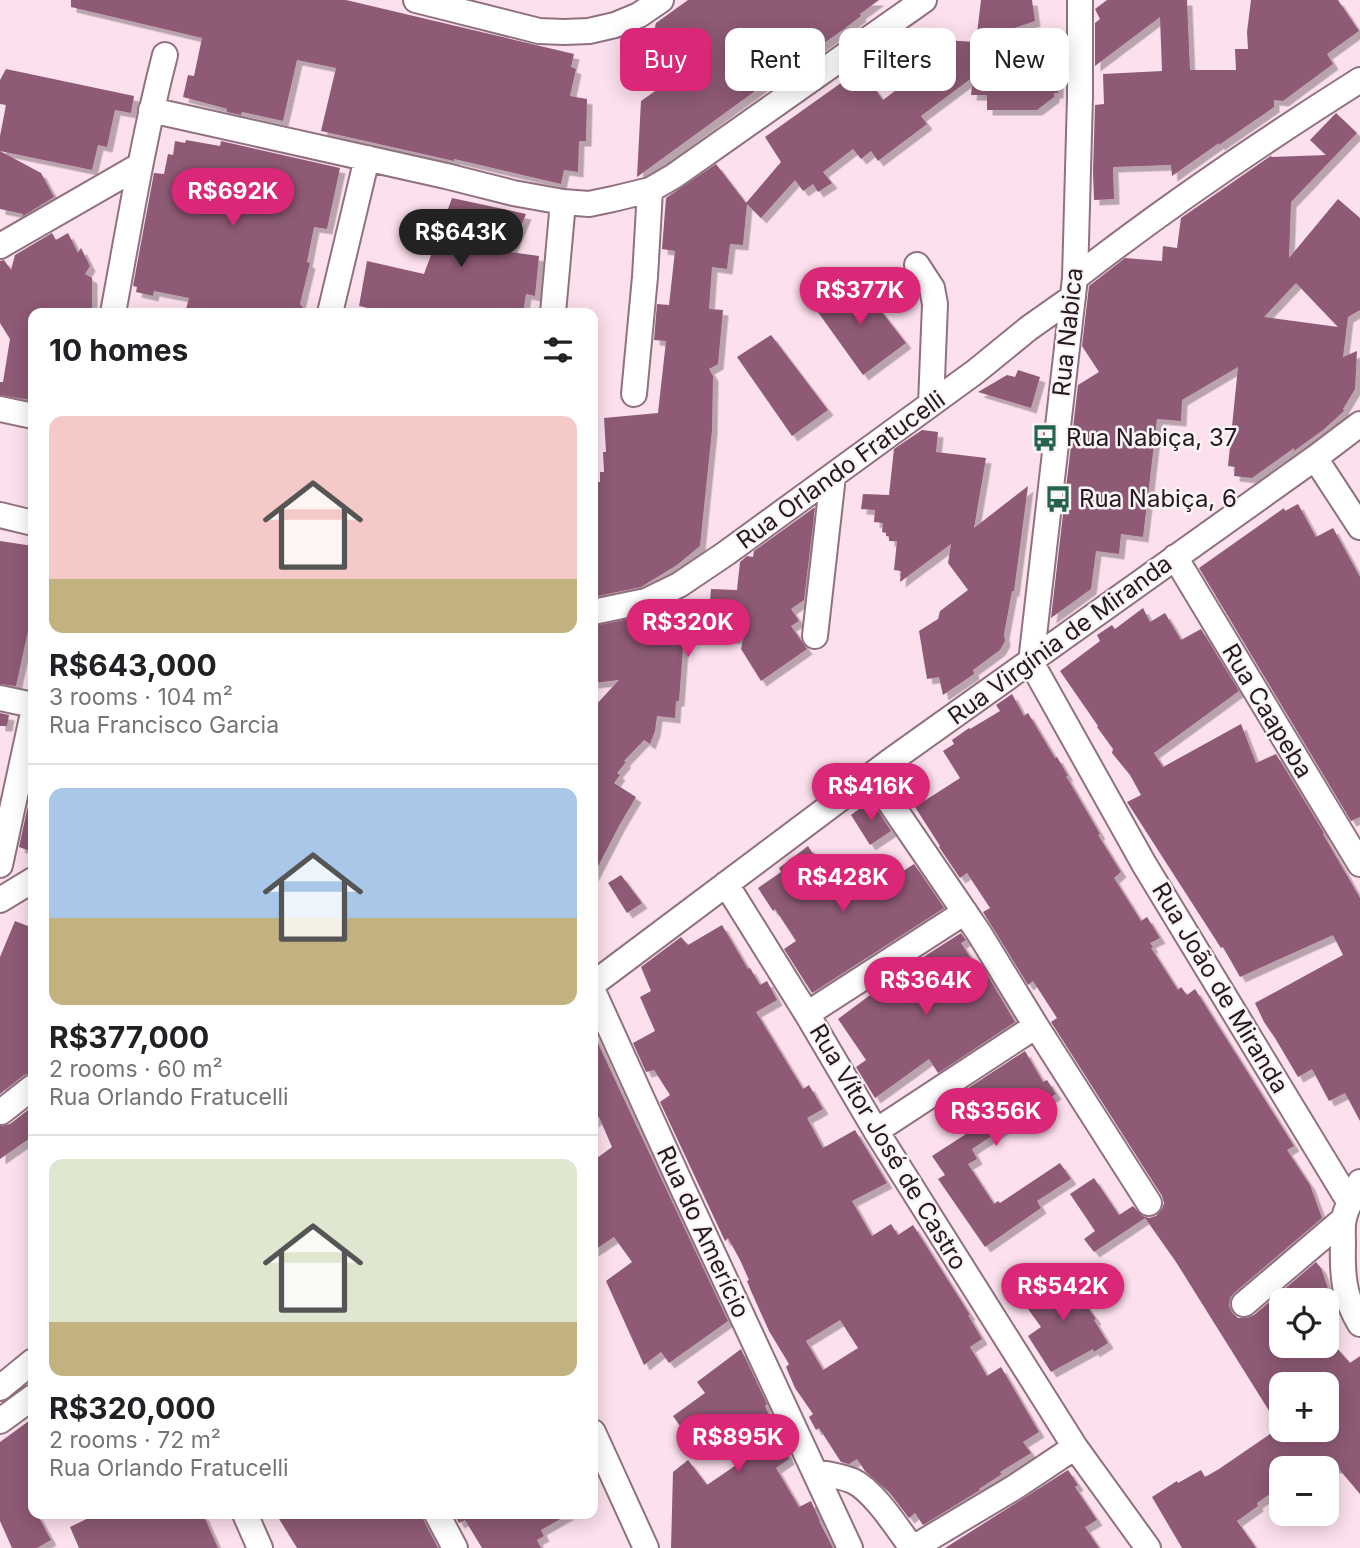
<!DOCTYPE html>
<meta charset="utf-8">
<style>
:root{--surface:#fff;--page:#f2f2f2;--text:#202124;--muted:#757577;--line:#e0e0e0;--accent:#db2777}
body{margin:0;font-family:Inter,sans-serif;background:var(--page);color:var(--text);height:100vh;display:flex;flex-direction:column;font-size:26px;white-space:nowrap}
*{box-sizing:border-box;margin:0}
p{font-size:23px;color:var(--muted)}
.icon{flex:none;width:38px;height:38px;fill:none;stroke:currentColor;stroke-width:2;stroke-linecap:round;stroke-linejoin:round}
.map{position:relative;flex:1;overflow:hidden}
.sheet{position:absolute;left:28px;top:308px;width:570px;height:1211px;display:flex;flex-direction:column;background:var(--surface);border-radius:14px;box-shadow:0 4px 18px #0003}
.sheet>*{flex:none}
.guide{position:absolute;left:620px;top:28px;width:635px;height:63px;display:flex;gap:14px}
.buttons{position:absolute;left:1269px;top:1288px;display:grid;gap:14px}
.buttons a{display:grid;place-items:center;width:70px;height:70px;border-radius:14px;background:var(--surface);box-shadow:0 4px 18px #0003;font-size:35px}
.price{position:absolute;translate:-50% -60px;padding:0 16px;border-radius:24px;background:var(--accent);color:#fff;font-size:23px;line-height:46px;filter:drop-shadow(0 2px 4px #0008)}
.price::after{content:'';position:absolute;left:50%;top:42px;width:21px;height:16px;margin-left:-10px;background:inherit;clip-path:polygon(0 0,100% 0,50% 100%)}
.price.active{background:#222;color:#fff}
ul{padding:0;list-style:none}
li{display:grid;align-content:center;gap:14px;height:371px;padding:0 21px}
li+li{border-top:2px solid var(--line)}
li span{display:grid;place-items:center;height:217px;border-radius:14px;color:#555}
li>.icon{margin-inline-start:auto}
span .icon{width:126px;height:126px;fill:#fffc;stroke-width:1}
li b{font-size:30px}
h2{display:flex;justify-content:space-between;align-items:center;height:84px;padding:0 21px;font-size:30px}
.pill{padding:0 24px;border-radius:14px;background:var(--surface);box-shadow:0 4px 18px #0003;font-size:24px;line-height:63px}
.pill.active{background:var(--accent);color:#fff}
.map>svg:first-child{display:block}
.building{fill:#8e5a74;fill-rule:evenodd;filter:url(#shadow)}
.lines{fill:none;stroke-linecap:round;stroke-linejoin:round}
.minor-casing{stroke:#907180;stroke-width:28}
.minor{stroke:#fff;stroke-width:24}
.labels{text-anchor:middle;stroke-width:5;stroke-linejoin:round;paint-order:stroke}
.street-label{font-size:24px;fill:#261a20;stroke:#fbf4f7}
.poi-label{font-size:24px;fill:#261a20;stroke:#fbf4f7;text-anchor:start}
</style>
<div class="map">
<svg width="1360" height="1548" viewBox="0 0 1360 1548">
<defs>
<filter id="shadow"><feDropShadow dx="5.5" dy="5.5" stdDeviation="0" flood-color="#0004"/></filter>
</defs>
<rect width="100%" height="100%" fill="#fce0ed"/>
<path class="building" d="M 71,0 L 346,0 L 574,54 L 571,67 L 576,69 L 570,96 L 587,99 L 586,141 L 579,141 L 578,172 L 564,170 L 561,184 L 454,159 L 454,161 L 321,131 L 336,68 L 297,60 L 283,121 L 242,112 L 241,115 L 227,112 L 227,109 L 224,108 L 183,97 L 188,75 L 194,76 L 202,38 L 71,7 Z
M 688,0 L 879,0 L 860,14 L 861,16 L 844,29 L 807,55 L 806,54 L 637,177 L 641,101 L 678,75 L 652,39 L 656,23 Z
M 981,0 L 1032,0 L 1035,21 L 1003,32 L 1010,68 L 1045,63 L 1047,78 L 1058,78 L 1058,93 L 1054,93 L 1054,97 L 1037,110 L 987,110 L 987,95 L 971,95 L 973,77 L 921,116 L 927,124 L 878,161 L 871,151 L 861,159 L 853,149 L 823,172 L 832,183 L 818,192 L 813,184 L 803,191 L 795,180 L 761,218 L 747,204 L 743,245 L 730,244 L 727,269 L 712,267 L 709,309 L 723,310 L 718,364 L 709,369 L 713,376 L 712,430 L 700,546 L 677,565 L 641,587 L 593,597 L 596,482 L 600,482 L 600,472 L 604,472 L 603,452 L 606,452 L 604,418 L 658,413 L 666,341 L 654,340 L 657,304 L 669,305 L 675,251 L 662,249 L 666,198 L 716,164 L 746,203 L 781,162 L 765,137 L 848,78 L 852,83 L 855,81 L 860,88 L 869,81 L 883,100 L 912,78 L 905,69 L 943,40 L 976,42 Z
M 1107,0 L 1187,0 L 1190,70 L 1236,70 L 1235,49 L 1248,49 L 1247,32 L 1251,0 L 1338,0 L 1359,31 L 1327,54 L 1333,64 L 1283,101 L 1274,100 L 1274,107 L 1219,145 L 1219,143 L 1172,176 L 1171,165 L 1113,167 L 1114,199 L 1094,200 L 1093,172 L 1095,105 L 1104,104 L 1103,74 L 1162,71 L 1160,17 L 1095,66 L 1095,23 L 1100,19 L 1095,9 Z
M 6,69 L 134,96 L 131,113 L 115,110 L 107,147 L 98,145 L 92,170 L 0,151 L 41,173 L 54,197 L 23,216 L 23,214 L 0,209 L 0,136 L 6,105 L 0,104 L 0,80 Z
M 1336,113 L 1357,133 L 1291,202 L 1289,258 L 1338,199 L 1360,218 L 1360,310 L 1348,317 L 1343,357 L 1357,351 L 1355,389 L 1343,409 L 1344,411 L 1323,430 L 1294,451 L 1294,448 L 1252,478 L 1234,476 L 1235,467 L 1228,466 L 1238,367 L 1182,400 L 1181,421 L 1157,419 L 1143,537 L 1121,534 L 1119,554 L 1096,551 L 1091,589 L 1051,618 L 1078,385 L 1099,372 L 1082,346 L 1089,286 L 1125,258 L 1162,261 L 1163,246 L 1177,248 L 1181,218 L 1272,155 L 1271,157 L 1326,155 L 1310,140 ZM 1296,283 L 1338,327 L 1264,317 Z
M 186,140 L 220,146 L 221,141 L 340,168 L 327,229 L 314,227 L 307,262 L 310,263 L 300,304 L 307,313 L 185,313 L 189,298 L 154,291 L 153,296 L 136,292 L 137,287 L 133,286 L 154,173 L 164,174 L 168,154 L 173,155 L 175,141 L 185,143 Z
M 452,198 L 526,214 L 510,252 L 539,256 L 535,296 L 526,294 L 523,313 L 391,313 L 359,306 L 367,261 L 424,274 Z
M 52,233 L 56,240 L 68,233 L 78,253 L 81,248 L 90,266 L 85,274 L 92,278 L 92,313 L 33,313 L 33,389 L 32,388 L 30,400 L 0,395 L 0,382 L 3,382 L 10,339 L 0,323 L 0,261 L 4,260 L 11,270 L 15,255 Z
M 857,280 L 906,343 L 863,375 L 815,308 Z
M 771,335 L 828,410 L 792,436 L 737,357 Z
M 1018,370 L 1040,377 L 1031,408 L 978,392 L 1007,375 L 1015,377 Z
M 922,430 L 938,432 L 936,452 L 986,458 L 974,528 L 1028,486 L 1014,591 L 1012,591 L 1004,634 L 1005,641 L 1000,650 L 973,670 L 974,674 L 943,695 L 939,677 L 927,679 L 919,631 L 938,619 L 940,611 L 968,590 L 948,563 L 951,544 L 900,582 L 901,571 L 894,570 L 897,541 L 889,541 L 889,536 L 886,536 L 886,533 L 882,532 L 883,523 L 874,522 L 875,510 L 861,509 L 863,494 L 889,495 L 894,449 Z
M 1298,504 L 1316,537 L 1333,528 L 1360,577 L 1360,817 L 1351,821 L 1199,568 L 1284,508 L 1285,511 Z
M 815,507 L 804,600 L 791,609 L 799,621 L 791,626 L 807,649 L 761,681 L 741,649 L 743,639 L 684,635 L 679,701 L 676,701 L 675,718 L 657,716 L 655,731 L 650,744 L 644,740 L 624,761 L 626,762 L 617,773 L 620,775 L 614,783 L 636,797 L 620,824 L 593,876 L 593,708 L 619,680 L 593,683 L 593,626 L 649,615 L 684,599 L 710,601 L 711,589 L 737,590 L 740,562 L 747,556 L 753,557 L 754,551 Z
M 0,541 L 33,546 L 33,608 L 16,686 L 0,684 Z
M 1143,608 L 1150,622 L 1165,613 L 1181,640 L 1201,629 L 1239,691 L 1154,753 L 1163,767 L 1241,724 L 1256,763 L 1276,754 L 1324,833 L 1323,834 L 1360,898 L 1360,1121 L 1345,1093 L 1329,1101 L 1312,1069 L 1298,1077 L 1275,1038 L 1264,1022 L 1255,1003 L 1343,955 L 1333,935 L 1240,977 L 1223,947 L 1221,948 L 1127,802 L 1141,795 L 1130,775 L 1112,753 L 1113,749 L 1097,727 L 1098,726 L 1060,671 L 1100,641 L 1097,635 L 1112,625 L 1115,629 Z
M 1012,694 L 1024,716 L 1028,713 L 1055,758 L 1057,757 L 1068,776 L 1066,776 L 1100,834 L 1098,835 L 1121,872 L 1114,878 L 1141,921 L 1147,917 L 1160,938 L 1150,943 L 1153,947 L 1151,948 L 1178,990 L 1181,987 L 1187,995 L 1195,989 L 1294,1146 L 1287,1150 L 1310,1185 L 1322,1218 L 1234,1293 L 1230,1298 L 1229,1306 L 1232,1313 L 1238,1318 L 1247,1318 L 1254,1315 L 1316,1262 L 1321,1268 L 1332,1300 L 1281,1300 L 1281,1346 L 1335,1346 L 1350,1363 L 1360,1356 L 1360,1494 L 1338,1468 L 1281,1468 L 1281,1486 L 1257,1503 L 1258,1506 L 1237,1521 L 1256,1548 L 1182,1548 L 1152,1497 L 1177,1481 L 1178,1483 L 1201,1470 L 1205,1477 L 1219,1469 L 1276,1430 L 1281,1430 L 1176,1262 L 1145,1218 L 1094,1252 L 1084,1239 L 1095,1231 L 1070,1194 L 1094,1178 L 1119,1215 L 1133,1206 L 1143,1216 L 1149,1218 L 1156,1216 L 1162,1209 L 1164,1203 L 1162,1196 L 1051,1022 L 1057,1018 L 1033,981 L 1028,985 L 983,912 L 990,908 L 967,873 L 960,878 L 939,847 L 940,846 L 915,807 L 960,778 L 943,751 L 954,744 L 952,740 L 969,728 L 970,729 L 1000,711 L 996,705 ZM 1281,1384 L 1326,1384 L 1326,1430 L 1281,1430 Z
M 0,713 L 9,715 L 7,726 L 0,726 Z
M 31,792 L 33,792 L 33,852 L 19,847 Z
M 871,800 L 891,831 L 870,845 L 851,815 Z
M 808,846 L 823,869 L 841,857 L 866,895 L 914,864 L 944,908 L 812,993 L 784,949 L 796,941 L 775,909 L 773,911 L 758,888 L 781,872 L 779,868 Z
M 621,875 L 642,903 L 627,913 L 608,883 Z
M 15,921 L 33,928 L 33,1072 L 24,1075 L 0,1094 L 0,957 Z
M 722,925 L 748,969 L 750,968 L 760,985 L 767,981 L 777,1000 L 756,1012 L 803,1089 L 809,1085 L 823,1109 L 807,1118 L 823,1148 L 855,1130 L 887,1183 L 852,1201 L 872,1236 L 891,1224 L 898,1235 L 913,1225 L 970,1315 L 968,1315 L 982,1339 L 970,1347 L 987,1376 L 1001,1367 L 1039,1432 L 1023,1442 L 1031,1453 L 1000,1472 L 1002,1474 L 979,1489 L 980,1490 L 923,1525 L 915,1513 L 909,1518 L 889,1492 L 865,1471 L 857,1459 L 849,1464 L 841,1462 L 819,1428 L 816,1430 L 809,1417 L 813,1414 L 795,1388 L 786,1367 L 789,1364 L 769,1331 L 751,1291 L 747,1281 L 749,1280 L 740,1260 L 728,1238 L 725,1241 L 660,1102 L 670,1095 L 654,1070 L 646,1072 L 633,1043 L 655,1031 L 640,997 L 651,991 L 641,967 L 681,937 L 688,945 ZM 840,1320 L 858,1348 L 823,1370 L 806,1341 Z
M 961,933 L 966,940 L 961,943 L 978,969 L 982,966 L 1015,1022 L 938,1073 L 929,1059 L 875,1098 L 856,1067 L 866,1060 L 838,1019 L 893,978 L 889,979 Z
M 593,1033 L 728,1321 L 669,1363 L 661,1352 L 644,1365 L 606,1281 L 632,1262 L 614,1237 L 593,1251 L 593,1161 L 612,1147 L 599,1117 L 593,1122 L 593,1097 L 597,1095 L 593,1085 Z
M 1025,1051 L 1043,1082 L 1047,1080 L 1056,1094 L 972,1149 L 977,1159 L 968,1164 L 994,1204 L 998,1201 L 1000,1203 L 1060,1163 L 1071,1179 L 1037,1201 L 1041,1208 L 985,1247 L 938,1179 L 945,1175 L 932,1156 L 966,1134 L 965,1131 L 970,1127 L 953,1098 Z
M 33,1106 L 33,1136 L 0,1159 L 0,1126 L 10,1124 Z
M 1072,1270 L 1083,1286 L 1076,1291 L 1096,1319 L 1094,1320 L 1108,1343 L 1094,1352 L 1093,1349 L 1051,1372 L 1028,1336 L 1041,1327 L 1023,1302 Z
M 741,1349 L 767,1404 L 765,1406 L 789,1459 L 776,1468 L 799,1507 L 811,1501 L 820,1521 L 819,1521 L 833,1548 L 671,1548 L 673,1472 L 688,1460 L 707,1485 L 748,1457 L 731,1430 L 699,1453 L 673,1416 L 705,1393 L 697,1382 Z
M 33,1418 L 33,1514 L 37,1514 L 51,1540 L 37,1548 L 12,1548 L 0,1521 L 0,1442 Z
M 1068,1470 L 1078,1485 L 1075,1487 L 1097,1520 L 1085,1527 L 1099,1548 L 945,1548 Z
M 97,1514 L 203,1514 L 218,1548 L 79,1548 L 70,1527 Z
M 276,1514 L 422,1514 L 424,1521 L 438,1548 L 297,1548 Z
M 454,1514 L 569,1514 L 541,1530 L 544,1536 L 537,1540 L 541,1548 L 482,1548 L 465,1520 L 459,1523 Z"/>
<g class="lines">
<defs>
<path id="minor" d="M 416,0 L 539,31 L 564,32 L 589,31 L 615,25 L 639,15 L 661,0
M 151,110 L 446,176 L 513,193 L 563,202 L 589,204 L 613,199 L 650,190 L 674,176 L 924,0
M 0,246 L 139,166
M 917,265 L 932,288 L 935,304 L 931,404
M 1075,278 C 1166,207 1262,142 1360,80
M 113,313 C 129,227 143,140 165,55
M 330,313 L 367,158
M 553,313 L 563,202
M 634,394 L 645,277 L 650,190
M 0,409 L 33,416
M 1315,458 L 1360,527
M 0,515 L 33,523
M 1175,557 L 1360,864
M 593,612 L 646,601 L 679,585 L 725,554 L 975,372 L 1029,328 L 1073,297
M 815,636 L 833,476
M 1031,662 L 1075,278 L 1080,97 L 1080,0
M 1031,662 L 1144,864 L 1350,1203
M 0,698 L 33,705
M 872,776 L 979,933 L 1036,1026 L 1149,1203
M 0,865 L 33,713
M 726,884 L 807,1014 L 876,1131 L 1075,1447 L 1148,1548
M 0,900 L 33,880
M 593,984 L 889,762 L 1315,458 L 1360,424
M 593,991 L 683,1189 L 850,1548
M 807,1014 L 965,912
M 1,1112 L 33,1087
M 876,1131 L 1036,1026
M 1360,1182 C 1354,1194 1347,1205 1344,1218 C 1342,1226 1343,1236 1343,1245 C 1342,1275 1344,1298 1360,1324
M 1244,1304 L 1344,1219
M 0,1388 L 33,1361
M 0,1421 L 33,1397
M 593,1432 L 646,1548
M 815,1472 C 827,1474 841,1476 853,1481 C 874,1491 898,1529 912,1548
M 245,1514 L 260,1548
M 437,1514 L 455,1548
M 913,1548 L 1015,1487 L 1075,1447"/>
</defs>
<use href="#minor" class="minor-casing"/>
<use href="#minor" class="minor"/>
</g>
<defs>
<symbol id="bus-bare" viewBox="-9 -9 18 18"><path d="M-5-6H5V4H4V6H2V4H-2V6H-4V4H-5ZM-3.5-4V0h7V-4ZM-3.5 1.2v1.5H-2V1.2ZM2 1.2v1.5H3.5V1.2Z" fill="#25634f" stroke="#fbf4f7" stroke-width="2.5" paint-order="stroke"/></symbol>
</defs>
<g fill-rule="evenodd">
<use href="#bus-bare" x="1026" y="419" width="38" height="38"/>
<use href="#bus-bare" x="1039" y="480" width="38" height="38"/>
</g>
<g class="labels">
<g class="street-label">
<text transform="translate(1068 332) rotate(-84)" y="8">Rua Nabica</text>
<text transform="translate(841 470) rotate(-36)" y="8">Rua Orlando Fratucelli</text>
<text transform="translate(1060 640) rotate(-36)" y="8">Rua Virgínia de Miranda</text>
<text transform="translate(1267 711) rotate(59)" y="8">Rua Caapeba</text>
<text transform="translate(1220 988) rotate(59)" y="8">Rua João de Miranda</text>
<text transform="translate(888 1147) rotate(59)" y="8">Rua Vítor José de Castro</text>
<text transform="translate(703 1232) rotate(65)" y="8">Rua do Amerício</text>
</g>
<g class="poi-label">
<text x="1066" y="446">Rua Nabiça, 37</text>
<text x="1079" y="507">Rua Nabiça, 6</text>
</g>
</g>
</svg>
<div class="buttons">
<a><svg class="icon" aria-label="locate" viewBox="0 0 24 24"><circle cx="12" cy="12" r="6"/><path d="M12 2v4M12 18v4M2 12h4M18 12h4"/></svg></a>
<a>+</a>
<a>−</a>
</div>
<b class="price" style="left:233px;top:228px">R$692K</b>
<b class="price active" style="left:461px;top:269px">R$643K</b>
<b class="price" style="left:860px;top:327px">R$377K</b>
<b class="price" style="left:688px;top:659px">R$320K</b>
<b class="price" style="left:871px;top:823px">R$416K</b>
<b class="price" style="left:843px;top:914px">R$428K</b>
<b class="price" style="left:926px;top:1017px">R$364K</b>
<b class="price" style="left:996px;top:1148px">R$356K</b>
<b class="price" style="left:1063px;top:1323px">R$542K</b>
<b class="price" style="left:738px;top:1474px">R$895K</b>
<div class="guide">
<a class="pill active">Buy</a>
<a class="pill">Rent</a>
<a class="pill">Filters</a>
<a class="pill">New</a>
</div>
<section class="sheet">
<h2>10 homes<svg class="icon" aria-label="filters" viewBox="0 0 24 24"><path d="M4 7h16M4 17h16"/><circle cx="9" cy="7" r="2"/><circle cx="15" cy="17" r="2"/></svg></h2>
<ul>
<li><span style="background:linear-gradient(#f6c9c9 75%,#c2b280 0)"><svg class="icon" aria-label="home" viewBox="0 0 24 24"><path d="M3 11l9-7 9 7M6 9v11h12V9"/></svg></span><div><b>R$643,000</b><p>3 rooms · 104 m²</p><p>Rua Francisco Garcia</p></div></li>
<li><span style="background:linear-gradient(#a9c7e8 60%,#c2b280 0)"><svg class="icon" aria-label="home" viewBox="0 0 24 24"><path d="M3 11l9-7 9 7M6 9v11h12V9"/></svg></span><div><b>R$377,000</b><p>2 rooms · 60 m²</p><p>Rua Orlando Fratucelli</p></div></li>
<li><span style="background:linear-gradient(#dfe7d0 75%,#c2b280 0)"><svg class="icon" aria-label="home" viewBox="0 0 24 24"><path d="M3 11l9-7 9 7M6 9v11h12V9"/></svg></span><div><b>R$320,000</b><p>2 rooms · 72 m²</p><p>Rua Orlando Fratucelli</p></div></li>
</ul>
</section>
</div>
